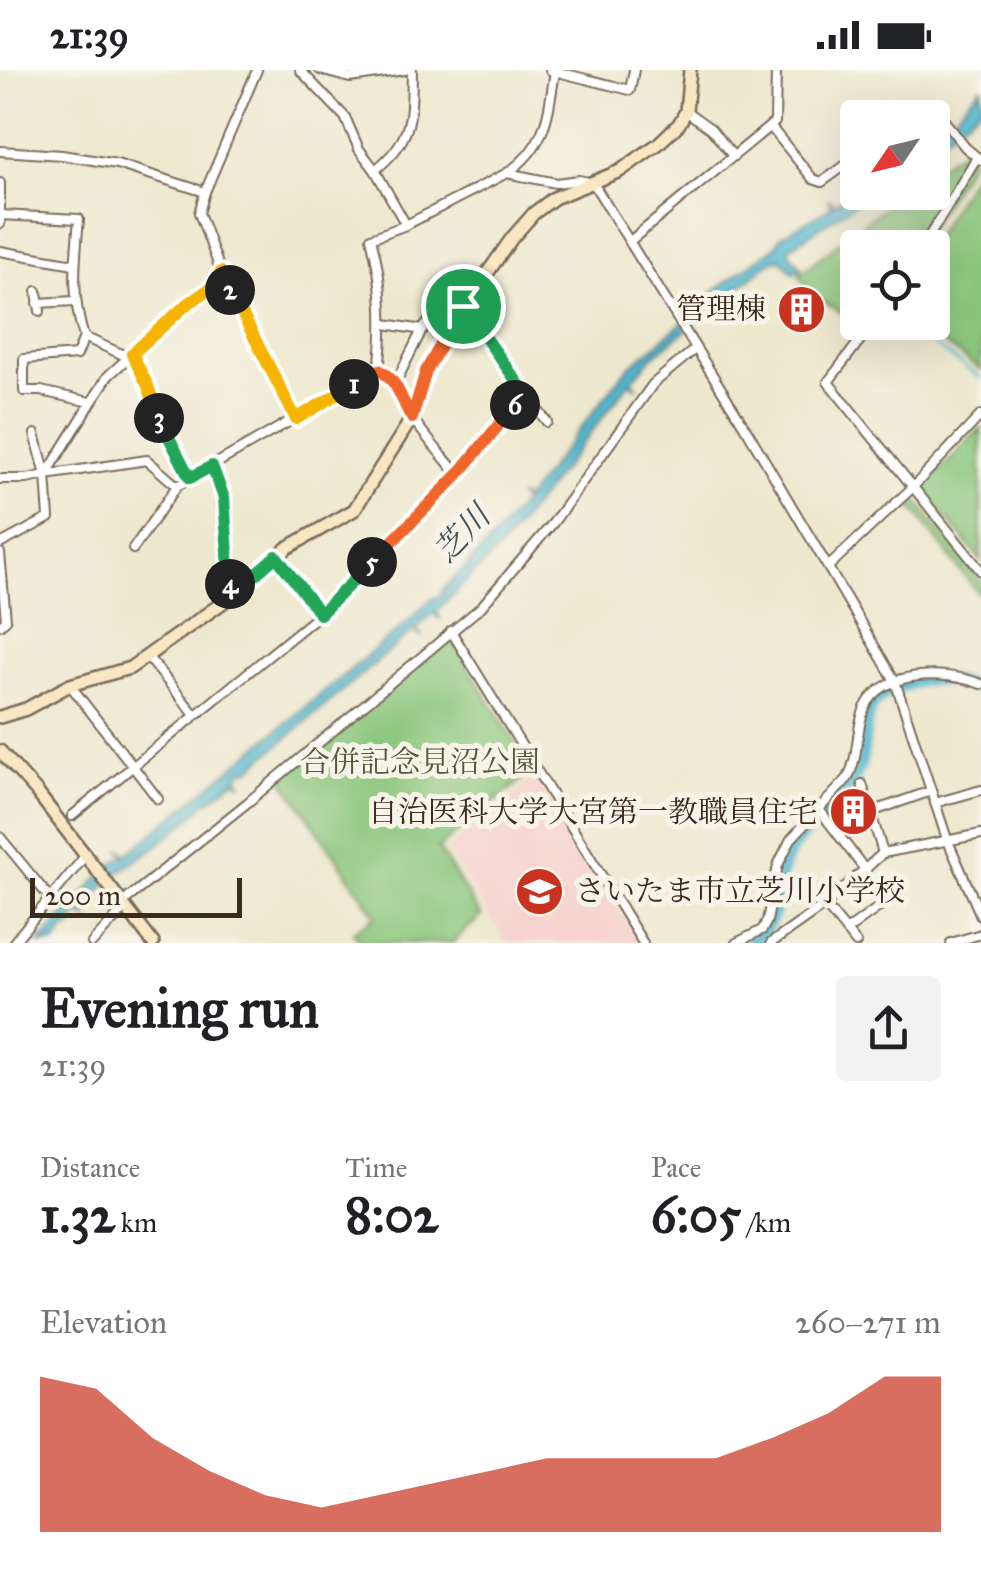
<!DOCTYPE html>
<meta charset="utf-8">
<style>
:root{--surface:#fff;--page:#f2f2f2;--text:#202124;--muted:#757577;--accent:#c8321e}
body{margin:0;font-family:"IM FELL Great Primer","Noto Serif JP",serif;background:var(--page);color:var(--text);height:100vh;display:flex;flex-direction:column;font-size:38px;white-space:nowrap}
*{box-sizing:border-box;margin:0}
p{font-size:32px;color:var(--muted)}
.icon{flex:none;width:55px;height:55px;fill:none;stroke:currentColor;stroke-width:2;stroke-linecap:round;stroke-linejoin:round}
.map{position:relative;height:873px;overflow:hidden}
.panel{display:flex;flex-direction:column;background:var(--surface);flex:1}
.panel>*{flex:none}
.needle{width:65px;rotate:235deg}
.fabs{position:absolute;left:840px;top:30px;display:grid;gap:20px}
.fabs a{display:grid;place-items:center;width:110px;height:110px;border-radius:10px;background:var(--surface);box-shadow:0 10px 40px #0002;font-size:50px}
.scale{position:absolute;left:30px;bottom:25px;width:212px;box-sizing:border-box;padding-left:10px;border:5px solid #3b2a1e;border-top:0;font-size:28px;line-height:35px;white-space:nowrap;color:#3b2a1e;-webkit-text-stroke:8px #f7f3e8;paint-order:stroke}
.pin{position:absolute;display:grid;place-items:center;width:85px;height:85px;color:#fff;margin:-42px;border:5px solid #fff;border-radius:50%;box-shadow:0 2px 10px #0007}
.km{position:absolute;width:50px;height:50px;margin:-25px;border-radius:50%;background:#222;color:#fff;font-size:28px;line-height:50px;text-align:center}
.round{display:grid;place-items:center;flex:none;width:105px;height:105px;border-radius:10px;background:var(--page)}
.headline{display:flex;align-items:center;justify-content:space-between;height:170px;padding:0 40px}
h1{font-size:55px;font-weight:700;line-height:75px}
.figures{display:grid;grid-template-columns:repeat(3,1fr);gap:15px;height:170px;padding:10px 40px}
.figures div{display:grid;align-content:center}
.figures b{font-size:50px;font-weight:700}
.figures small{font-size:28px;font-weight:400}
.figures p{font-size:28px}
.chart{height:280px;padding:20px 40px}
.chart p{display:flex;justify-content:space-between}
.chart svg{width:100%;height:180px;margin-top:10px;fill:var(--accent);opacity:.7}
.status{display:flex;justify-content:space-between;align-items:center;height:70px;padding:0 50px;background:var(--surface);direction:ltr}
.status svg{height:28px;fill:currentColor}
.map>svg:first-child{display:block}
.built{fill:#f7d0cd}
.green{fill:#8ac67c;stroke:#62784d;stroke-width:2.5}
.water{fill:#51b8d0;stroke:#467177;stroke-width:2.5}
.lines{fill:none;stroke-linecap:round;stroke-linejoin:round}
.stream{stroke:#51b8d0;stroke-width:2.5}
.river{stroke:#51b8d0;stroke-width:12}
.street-casing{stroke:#7a6c5c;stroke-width:12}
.secondary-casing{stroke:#7a6c5c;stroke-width:16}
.street{stroke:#fff;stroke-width:8}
.secondary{stroke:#f9e7c3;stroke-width:11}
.split-1-casing{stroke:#fff;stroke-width:20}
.split-2-casing{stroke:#fff;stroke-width:20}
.split-3-casing{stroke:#fff;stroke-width:20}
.split-4-casing{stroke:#fff;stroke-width:20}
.split-5-casing{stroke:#fff;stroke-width:20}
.split-6-casing{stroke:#fff;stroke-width:20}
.split-7-casing{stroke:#fff;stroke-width:20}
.split-1{stroke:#f0652b;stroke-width:12}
.split-2{stroke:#f5b400;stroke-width:12}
.split-3{stroke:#f5b400;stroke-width:12}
.split-4{stroke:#22a559;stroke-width:12}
.split-5{stroke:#22a559;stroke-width:12}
.split-6{stroke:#f0652b;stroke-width:12}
.split-7{stroke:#22a559;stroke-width:12}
.labels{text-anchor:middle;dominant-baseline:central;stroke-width:10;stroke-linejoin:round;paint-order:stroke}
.poi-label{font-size:30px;fill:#3b2a1e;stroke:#f7f3e8;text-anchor:end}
.park-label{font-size:30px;fill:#53593a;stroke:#f7f3e8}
.water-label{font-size:32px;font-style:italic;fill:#425553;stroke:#f7f3e8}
</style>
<div class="status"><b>21:39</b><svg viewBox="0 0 49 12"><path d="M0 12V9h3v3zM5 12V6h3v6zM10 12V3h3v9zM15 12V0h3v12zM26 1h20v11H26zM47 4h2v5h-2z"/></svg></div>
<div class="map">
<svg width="981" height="873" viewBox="0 0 981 873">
<rect width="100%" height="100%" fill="#f7f3e8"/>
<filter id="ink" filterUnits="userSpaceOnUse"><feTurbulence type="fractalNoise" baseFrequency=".01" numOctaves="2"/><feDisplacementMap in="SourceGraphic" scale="20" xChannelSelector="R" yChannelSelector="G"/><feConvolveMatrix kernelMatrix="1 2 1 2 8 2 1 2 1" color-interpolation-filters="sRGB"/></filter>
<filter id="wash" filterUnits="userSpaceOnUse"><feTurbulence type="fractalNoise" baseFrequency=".0048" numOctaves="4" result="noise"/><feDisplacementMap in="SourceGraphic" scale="40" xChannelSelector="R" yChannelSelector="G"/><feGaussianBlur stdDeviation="2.25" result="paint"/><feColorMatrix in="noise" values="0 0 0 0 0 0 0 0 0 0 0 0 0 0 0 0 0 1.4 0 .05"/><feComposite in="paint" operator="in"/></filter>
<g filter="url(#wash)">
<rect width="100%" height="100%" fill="#eee8ce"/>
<path class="built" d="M534,708l3,1 102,164h-133l-59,-93z"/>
<g class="green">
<path d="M962,80l10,8 -55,89 -59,1 -1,51 -11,16 -36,-21 -11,-20 104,-81 29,-1 1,-22z"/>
<path d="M980,92l1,1v207l-67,-47 18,-1v-74l-4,-1z"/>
<path d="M981,357v134l-58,-72z"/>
<path d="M910,428l6,2 65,80v17l-74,-96z"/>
<path d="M450,567l83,134 -95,77 43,68 -29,27h-90l-9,-11 23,-16 -95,-140z"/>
</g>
<g class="water">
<path d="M981,17v20l-48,39 -1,-14 18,-12z"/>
<path d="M857,117l1,5 13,1 -81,54v6l11,15 -7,5 -15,-15 -9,4 -118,95 -20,23 6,8 -8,-6 -126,162 -68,67 5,8 -9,-5 -16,14 6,9 -8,-7 -165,140 -7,-1 -4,9 4,7 -6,-6 -26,22h-6l-3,8 -47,39 -38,26 -34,37 7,7 -2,2 -9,-6 -7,14h-5l-11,15h-15l26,-29 -5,-8 7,6 41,-46 16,-10 -5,-7 8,5 273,-226 32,-30 7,-1 2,-6 42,-42 39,-46 -5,-7 7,4 102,-131 70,-58 6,-12 73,-53 4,-9 51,-30 -3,-9 6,6z"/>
</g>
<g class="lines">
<path class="stream" d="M901,252l80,56"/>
<path class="river" d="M748,873c38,-19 22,-54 40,-87 17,-31 48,-47 66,-76 14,-23 7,-52 18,-75 28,-28 76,-32 109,-15"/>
</g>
</g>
<g filter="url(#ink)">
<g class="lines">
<defs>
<g id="street">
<path d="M300,0l45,47 14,32 16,21 31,55 101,-52 49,10 23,-3 14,3 155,249 147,249 52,158 34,77"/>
<path d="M320,0l30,8 55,-8"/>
<path d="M550,0l80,20 4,-20"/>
<path d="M686,41l25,18 22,27"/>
<path d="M914,48l18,-13 33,42 12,10"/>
<path d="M770,56l43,53 9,3 36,-26"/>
<path d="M0,81l62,4 55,9 88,28 52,-122"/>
<path d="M375,100c39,-31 36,-53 37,-100"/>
<path d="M507,103c40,-27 41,-58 48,-102"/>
<path d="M0,113v41"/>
<path d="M205,122l-6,21 22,59 75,147"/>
<path d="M0,145l79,4c-4,42 -8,78 5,118l44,20"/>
<path d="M406,155l-35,13c12,45 14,85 8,132 20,12 19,28 32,46 14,21 32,40 47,59"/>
<path d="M630,171l145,-119 1,-52"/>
<path d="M922,178l55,-91 4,3"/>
<path d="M0,181l74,13"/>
<path d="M37,221l3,20"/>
<path d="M38,233l37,-2"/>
<path d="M874,252l-46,60 153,189"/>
<path d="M385,254l38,6"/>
<path d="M84,267l-7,18 -53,4v32h17l49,11"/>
<path d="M132,284l58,124"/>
<path d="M396,312l26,-52 16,-20"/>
<path d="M525,323l22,29"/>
<path d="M212,396l13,32 5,82 4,13"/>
<path d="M46,405l101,-15 30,26 202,-116"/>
<path d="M0,409h27l19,-4 62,-99 77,-70 26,-18 10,-16"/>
<path d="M0,474l49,-26 -3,-43 -11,-41"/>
<path d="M133,479l44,-63"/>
<path d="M0,483l6,67 -6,5"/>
<path d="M276,486l44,58"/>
<path d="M829,496l84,-79 68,-72"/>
<path d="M451,561l192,312"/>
<path d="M148,587l47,58"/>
<path d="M70,615l88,114"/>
<path d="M862,714l21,69"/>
<path d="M935,733l46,-13"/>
<path d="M818,738l48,63"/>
<path d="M871,742l60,-21"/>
<path d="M72,746l248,-202 138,-139 67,-82 -62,-87"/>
<path d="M0,767l49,60"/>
<path d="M122,833l125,-100 234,-196 72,-84 100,-139 42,-35"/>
<path d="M825,835l31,38"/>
<path d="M846,861l33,-24"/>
<path d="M13,873l73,-88"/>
<path d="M92,873l33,-35"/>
<path d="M736,873l26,-13 5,-9 11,-56 13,-26 57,-61c10,-20 8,-41 14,-62 13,-48 83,-46 119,-32"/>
<path d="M771,873l54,-38 58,-52 98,-19"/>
<path d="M951,873l30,-9"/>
</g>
<g id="secondary">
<path d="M0,647l26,-8 44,-24 60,-17 95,-67 62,-53 67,-38 58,-92 14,-47 22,-42 64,-91 22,-25 20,-15 66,-27 38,-27 21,-20 7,-13 4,-41"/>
<path d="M0,681l36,40 117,152"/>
</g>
</defs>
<use href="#street" class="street-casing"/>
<use href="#secondary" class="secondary-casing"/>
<use href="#street" class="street"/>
<use href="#secondary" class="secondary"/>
</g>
</g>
<g class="lines" filter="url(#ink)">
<defs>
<path id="split-1" d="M354,314l25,-14c20,11 21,29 33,48l14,-47 37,-65"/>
<path id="split-2" d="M230,220l66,129 58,-35"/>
<path id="split-3" d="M159,348l-11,-32 -16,-32 53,-48 26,-18 10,-16 9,18"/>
<path id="split-4" d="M159,348l31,60 22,-12 12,32 6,86"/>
<path id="split-5" d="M230,514l4,10 42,-38 44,58 52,-52"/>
<path id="split-6" d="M372,492l86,-87 57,-70"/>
<path id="split-7" d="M463,236l62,87 -10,12"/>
</defs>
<use href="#split-1" class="split-1-casing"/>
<use href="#split-2" class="split-2-casing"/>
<use href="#split-3" class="split-3-casing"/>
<use href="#split-4" class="split-4-casing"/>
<use href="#split-5" class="split-5-casing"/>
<use href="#split-6" class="split-6-casing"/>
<use href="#split-7" class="split-7-casing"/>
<use href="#split-1" class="split-1"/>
<use href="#split-2" class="split-2"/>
<use href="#split-3" class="split-3"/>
<use href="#split-4" class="split-4"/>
<use href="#split-5" class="split-5"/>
<use href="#split-6" class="split-6"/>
<use href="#split-7" class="split-7"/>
</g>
<defs>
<symbol id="building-disc" viewBox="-11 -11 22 22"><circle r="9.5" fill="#c8321e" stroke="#f7f3e8"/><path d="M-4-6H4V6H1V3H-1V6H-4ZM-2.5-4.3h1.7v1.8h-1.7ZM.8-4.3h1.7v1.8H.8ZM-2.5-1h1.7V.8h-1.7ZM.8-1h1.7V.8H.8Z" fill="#fff"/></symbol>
<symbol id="school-disc" viewBox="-11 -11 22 22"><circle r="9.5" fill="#c8321e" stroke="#f7f3e8"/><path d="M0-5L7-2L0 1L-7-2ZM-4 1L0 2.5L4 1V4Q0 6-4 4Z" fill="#fff"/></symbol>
</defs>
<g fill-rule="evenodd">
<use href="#building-disc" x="774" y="212" width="55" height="55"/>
<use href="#building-disc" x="826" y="714" width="55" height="55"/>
<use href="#school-disc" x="512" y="794" width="55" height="55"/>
</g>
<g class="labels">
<g class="poi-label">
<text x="766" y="239">管理棟</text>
<text x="818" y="742">自治医科大学大宮第一教職員住宅</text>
<text x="575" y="821" text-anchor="start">さいたま市立芝川小学校</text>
</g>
<g class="park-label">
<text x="420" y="692">合併記念見沼公園</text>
</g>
<g class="water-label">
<text transform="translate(462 464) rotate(-47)">芝川</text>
</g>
</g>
</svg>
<div class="fabs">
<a><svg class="needle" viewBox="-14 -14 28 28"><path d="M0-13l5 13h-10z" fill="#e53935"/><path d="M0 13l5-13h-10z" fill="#757577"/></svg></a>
<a><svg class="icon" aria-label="locate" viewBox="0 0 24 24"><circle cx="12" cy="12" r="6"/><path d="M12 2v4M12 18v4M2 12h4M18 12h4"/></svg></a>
</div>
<div class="scale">200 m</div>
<div class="pin" style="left:463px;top:236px;background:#1e9e55"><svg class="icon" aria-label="arrive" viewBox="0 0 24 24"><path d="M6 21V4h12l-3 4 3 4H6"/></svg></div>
<b class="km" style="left:354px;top:314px">1</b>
<b class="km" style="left:230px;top:220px">2</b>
<b class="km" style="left:159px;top:348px">3</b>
<b class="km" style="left:230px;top:514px">4</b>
<b class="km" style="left:372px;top:492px">5</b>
<b class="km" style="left:515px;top:335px">6</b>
</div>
<section class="panel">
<div class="headline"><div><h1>Evening run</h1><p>21:39</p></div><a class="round"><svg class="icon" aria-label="share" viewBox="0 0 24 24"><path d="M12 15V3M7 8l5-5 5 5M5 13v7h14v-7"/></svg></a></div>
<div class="figures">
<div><p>Distance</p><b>1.32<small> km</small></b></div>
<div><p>Time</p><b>8:02</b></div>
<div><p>Pace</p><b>6:05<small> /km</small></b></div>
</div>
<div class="chart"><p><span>Elevation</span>260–271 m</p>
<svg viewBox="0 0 160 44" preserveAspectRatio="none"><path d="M0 44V6L10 9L20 21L30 29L40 35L50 38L60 35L70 32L80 29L90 26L100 26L110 26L120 26L130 21L140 15L150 6L160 6V44z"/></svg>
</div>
</section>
